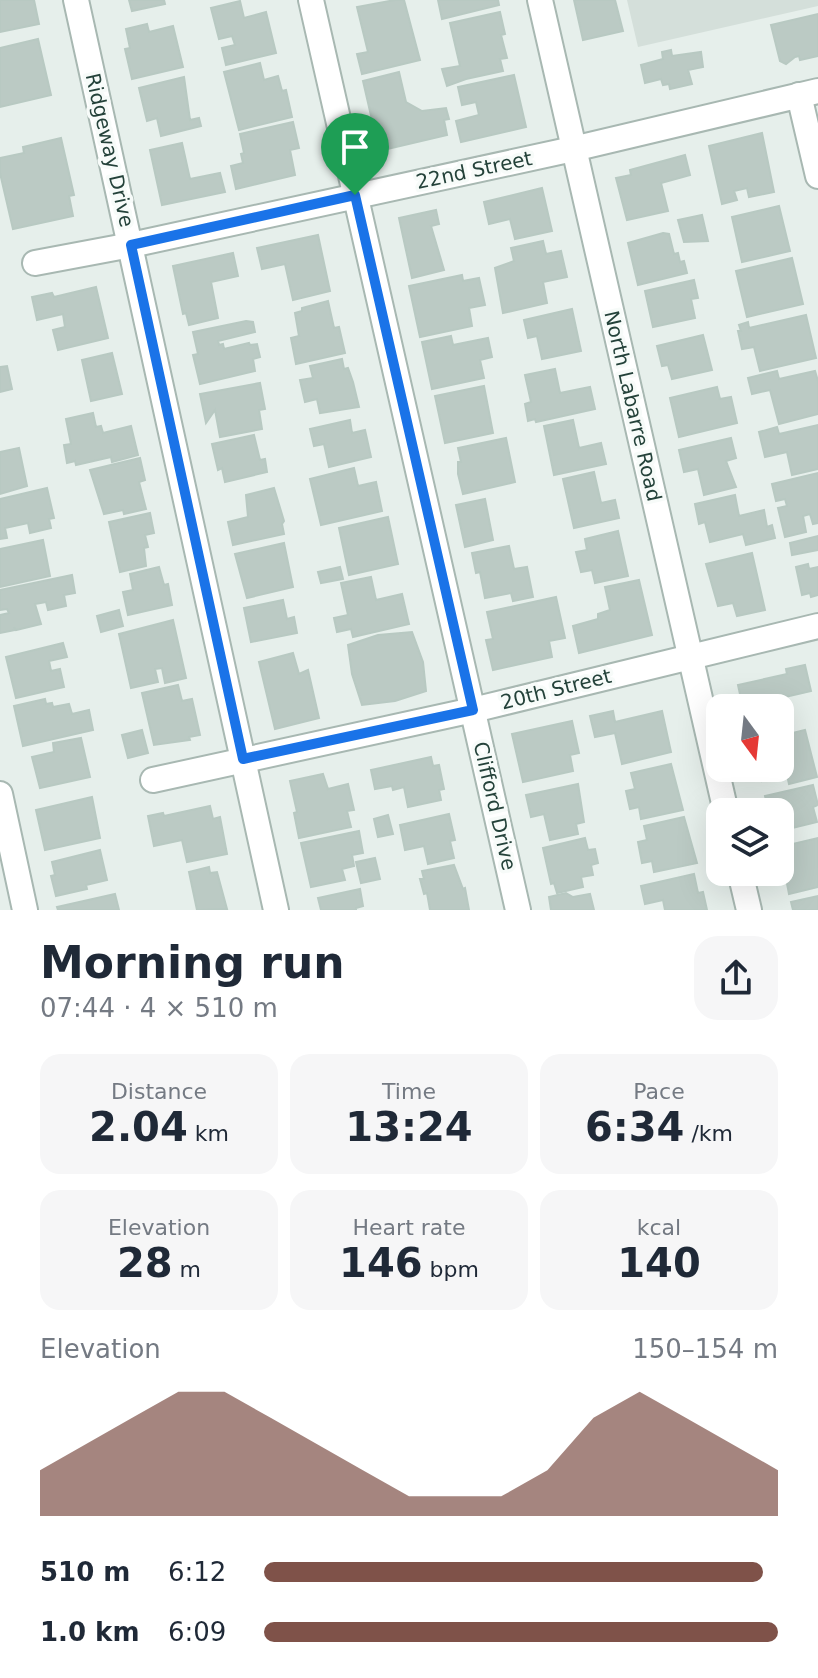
<!DOCTYPE html>
<meta charset="utf-8">
<style>
:root{--surface:#fff;--page:#f6f6f7;--text:#1f2937;--muted:#747a83;--accent:#7f5249}
body{margin:0;font-family:"DejaVu Sans",sans-serif;background:var(--page);color:var(--text);height:100vh;display:flex;flex-direction:column;font-size:30px;white-space:nowrap}
*{box-sizing:border-box;margin:0}
p{font-size:26px;color:var(--muted)}
.icon{flex:none;width:44px;height:44px;fill:none;stroke:currentColor;stroke-width:2;stroke-linecap:round;stroke-linejoin:round}
.map{position:relative;height:910px;overflow:hidden}
.drawer{display:flex;flex-direction:column;background:var(--surface);flex:1}
.drawer>*{flex:none}
.needle{width:52px;rotate:165deg}
.buttons{position:absolute;left:706px;top:694px;display:grid;gap:16px}
.buttons a{display:grid;place-items:center;width:88px;height:88px;border-radius:16px;background:var(--surface);box-shadow:0 8px 32px #0002;font-size:40px}
.pin{position:absolute;display:grid;place-items:center;width:68px;height:68px;color:#fff;margin:-82px -34px;border-radius:50% 50% 50% 0;rotate:-45deg;box-shadow:0 0 8px #0007}
.pin .icon{rotate:45deg}
.round{display:grid;place-items:center;flex:none;width:84px;height:84px;border-radius:24px;background:var(--page)}
.summary{display:flex;align-items:center;justify-content:space-between;height:136px;padding:0 40px}
h1{font-size:44px;font-weight:700;line-height:60px}
.figures{display:grid;grid-template-columns:repeat(3,1fr);gap:12px;height:136px;padding:8px 40px}
.figures div{display:grid;align-content:center;border-radius:20px;background:var(--page);text-align:center}
.figures b{font-size:40px;font-weight:700}
.figures small{font-size:22px;font-weight:400}
.figures p{font-size:22px}
.chart{height:224px;padding:16px 40px}
.chart p{display:flex;justify-content:space-between}
.chart svg{width:100%;height:144px;margin-top:8px;fill:var(--accent);opacity:.7}
ul{padding:0 40px;list-style:none;font-size:26px}
li{display:grid;grid-template-columns:128px 96px 1fr;align-items:center;height:60px}
li i{height:20px;border-radius:10px;background:var(--accent)}
.map>svg:first-child{display:block}
.built{fill:#d4dfda}
.building{fill:#bbcac4;stroke:#b8c9c2;stroke-width:2}
.lines{fill:none;stroke-linecap:round;stroke-linejoin:round}
.minor-casing{stroke:#a8b8b2;stroke-width:28}
.minor{stroke:#fff;stroke-width:24}
.route-casing{stroke:#fff;stroke-width:16}
.route{stroke:#1a73e8;stroke-width:10}
.labels{text-anchor:middle;dominant-baseline:central;stroke-width:7;stroke-linejoin:round;paint-order:stroke}
.street-label{font-size:20px;fill:#24423a;stroke:#f7fbf9}
</style>
<div class="map">
<svg width="818" height="910" viewBox="0 0 818 910">
<rect width="100%" height="100%" fill="#e6efeb"/>
<path class="built" d="M627,0h191v6l-180,41z"/>
<g class="building">
<path d="M0,0h34l5,24 -39,8z"/>
<path d="M129,0h35l1,4 -33,7z"/>
<path d="M395,0h9l16,60 -58,14 -5,-20 11,-2 -11,-45z"/>
<path d="M438,0h60l1,5 -57,14z"/>
<path d="M574,0h41l8,31 -40,9z"/>
<path d="M240,1l4,17 22,-6 10,41 -50,12 -4,-17 13,-3 -3,-9 -13,3 -8,-31z"/>
<path d="M500,12l5,22 -4,1 6,23 -7,1 3,12 -37,8 -19,7 -5,-17 18,-3 -10,-43z"/>
<path d="M818,14v42l-18,4 -1,-4 -4,1 -9,7 -6,-3 -9,-36z"/>
<path d="M147,24l2,8 24,-6 10,41 -51,12 -7,-30 5,-1 -4,-19z"/>
<path d="M38,39l13,56 -51,12v-59z"/>
<path d="M671,50l1,6 29,-4 2,15 -15,3 4,14 -22,5 -1,-5 -6,1 -2,-6 -16,4 -4,-18 22,-6 -1,-7z"/>
<path d="M260,63l4,17 14,-4 4,15 4,-1 6,27 -53,13 -15,-58z"/>
<path d="M399,72l7,30 16,9 24,-3 3,11 -5,1 3,15 -64,15 -7,-31 -4,1 -9,-39z"/>
<path d="M514,75l12,52 -65,15 -5,-21 23,-6 -3,-13 -14,3 -4,-18z"/>
<path d="M184,77l6,43 9,-2 2,8 -40,10 -4,-18 -10,3 -8,-33z"/>
<path d="M293,122l6,26 -9,2 5,25 -59,14 -5,-23 12,-3 -2,-9 3,-1 -4,-19z"/>
<path d="M762,133l12,59 -25,5 -2,-9 -13,3 3,9 -15,4 -13,-58z"/>
<path d="M61,138l13,57 -5,1 4,20 -60,13 -13,-56v-15l24,-5 -1,-6z"/>
<path d="M182,143l8,36 30,-6 5,19 -63,13 -12,-55z"/>
<path d="M685,155l5,20 -29,8 7,28 -41,9 -11,-42 15,-3 -1,-5z"/>
<path d="M542,188l10,43 -37,8 -5,-20 -21,5 -5,-22z"/>
<path d="M779,206l11,45 -48,11 -10,-45z"/>
<path d="M436,210l3,14 -8,2 13,44 -32,8 -13,-60z"/>
<path d="M702,215l6,26 -24,1 -6,-22z"/>
<path d="M663,233l6,1 5,20 4,-1 2,9 4,-1 3,12 -49,12 -10,-42z"/>
<path d="M318,235l12,56 -37,9 -8,-36 -23,5 -5,-21z"/>
<path d="M543,241l3,13 15,-3 6,26 -24,5 4,21 -44,10 -8,-45 19,-7 -3,-13z"/>
<path d="M233,253l5,23 -27,6 7,36 -29,7 -3,-12 -3,1 -10,-48z"/>
<path d="M792,258l11,46 -56,13 -11,-46z"/>
<path d="M462,275l1,6 16,-3 6,27 -16,3 3,18 -52,11 -11,-51z"/>
<path d="M694,280l4,18 -7,1 4,19 -42,9 -8,-36z"/>
<path d="M96,287l12,51 -50,12 -5,-20 12,-3 -2,-13 -26,6 -5,-23 20,-4 2,4z"/>
<path d="M328,301l6,27 5,-1 6,26 -49,11 -5,-26 8,-2 -4,-23 7,-2v-3z"/>
<path d="M572,309l9,42 -39,8 -5,-23 -9,2 -4,-18z"/>
<path d="M806,315l10,43 -56,13 -6,-24 -12,2 -4,-18h3l-2,-6 9,-3 1,6z"/>
<path d="M246,321l7,1 2,10 -37,9 1,4 4,-1 1,5 25,-6 1,2 7,-1 3,13 -7,2 2,12 -55,13 -7,-29 5,-1 -5,-22z"/>
<path d="M703,335l9,35 -40,9 -4,-14 -6,1 -5,-20z"/>
<path d="M451,336l2,9 35,-7 4,19 -12,3 4,18 -52,11 -10,-47z"/>
<path d="M112,353l10,41 -31,7 -9,-41z"/>
<path d="M342,359l2,10 4,-1 5,14 6,25 -39,6 -3,-14 -12,3 -5,-22 13,-2 -3,-12z"/>
<path d="M7,366l5,23 -12,3v-25z"/>
<path d="M555,369l5,24 30,-6 5,22 -59,13 -1,-3 -7,2 -3,-17 6,-2 -6,-27z"/>
<path d="M777,371l2,8 36,-8 3,10v33l-39,10 -9,-34 -18,4 -4,-16z"/>
<path d="M260,383l5,26 -6,1 3,19 -42,8 -5,-27 -9,13 -6,-29z"/>
<path d="M484,386l9,47 -48,10 -10,-47z"/>
<path d="M717,387l3,12 11,-2 6,26 -58,14 -9,-39z"/>
<path d="M93,413l3,14 5,-1 2,7 28,-7 7,29 -26,7 -1,-5 -35,8 -1,-4 -8,2 -3,-18 7,-1 -5,-25z"/>
<path d="M350,420l2,13 13,-3 6,27 -42,10 -5,-23 -10,2 -4,-17z"/>
<path d="M573,420l6,28 22,-5 5,21 -52,11 -10,-49z"/>
<path d="M818,425v44l-26,6 -5,-23 -22,5 -6,-25 18,-5 2,7z"/>
<path d="M254,435l6,25 5,-1 2,13 -42,10 -3,-14 -4,2 -6,-26z"/>
<path d="M506,438l9,44 -52,12 -5,-20v-12h3l-3,-14z"/>
<path d="M731,438l5,20 -10,3 10,26 -32,8 -6,-26 -14,3 -5,-22z"/>
<path d="M19,448l8,38 -27,8v-42z"/>
<path d="M140,458l5,22 -6,2 7,27 -22,5 -1,-4 -19,4 -14,-44z"/>
<path d="M354,468l4,18 18,-4 6,29 -61,14 -11,-46z"/>
<path d="M594,472l7,31 14,-3 4,18 -45,10 -11,-49z"/>
<path d="M818,473v50l-5,1 -3,-10 -7,2 3,16 -21,5 -7,-29 9,-2 -2,-7 -9,2 -4,-17z"/>
<path d="M47,488l7,30 -5,1 2,9 -21,5 -2,-10 -23,5 2,10 -7,1v-40z"/>
<path d="M274,488l10,33 -2,3 2,10 -51,11 -5,-23 20,-5 -2,-22z"/>
<path d="M735,495l4,21 25,-6 3,17 5,-2 3,13 -29,7 -3,-11 -33,8 -5,-20 -6,2 -4,-20z"/>
<path d="M485,499l8,41 -28,7 -9,-42z"/>
<path d="M150,513l4,20 -9,2 3,12 -4,1 2,18 -26,6 -11,-50z"/>
<path d="M388,517l10,47 -49,11 -10,-47z"/>
<path d="M618,531l10,45 -33,7 -3,-13 -11,2 -5,-20 11,-2 -2,-11z"/>
<path d="M818,536v14l-26,5 -2,-12z"/>
<path d="M43,540l7,36 -50,11v-38z"/>
<path d="M284,543l9,44 -46,11 -12,-44z"/>
<path d="M509,546l5,23 13,-2 6,30 -20,4 -2,-8 -26,5 -5,-26 -4,1 -4,-20z"/>
<path d="M752,553l13,57 -28,6 -4,-13 -15,3 -12,-42z"/>
<path d="M808,564l1,5 9,-2v28l-7,2 -1,-4 -8,2 -6,-28z"/>
<path d="M159,567l5,18 4,-1 4,21 -44,10 -5,-23 10,-2 -3,-16z"/>
<path d="M340,567l3,12 -22,4 -3,-11z"/>
<path d="M72,575l3,18 -11,2 2,11 -18,4 -2,-8 -11,2 6,20 -25,6 -2,-3 1,3 -15,3v-18l9,-2 -2,-4 -7,1v-20z"/>
<path d="M371,577l5,23 26,-6 7,30 -56,13 -2,-8 -14,3 -3,-14 14,-3 -7,-32z"/>
<path d="M639,580l13,55 -73,18 -6,-27 25,-7v-5l12,-4 -5,-23z"/>
<path d="M556,597l9,41 -16,3 3,16 -59,13 -7,-30 7,-1 -6,-27z"/>
<path d="M283,600l4,19 7,-2 3,16 -46,9 -7,-34z"/>
<path d="M119,610l4,16 -22,6 -4,-16z"/>
<path d="M173,620l13,58 -21,5 -3,-15 -7,1 3,13 -27,6 -12,-54z"/>
<path d="M412,632l11,30 3,29 -31,10 -33,4 -10,-31 -4,-29 30,-10z"/>
<path d="M63,643l4,14 -18,4 2,10 9,-2 4,18 -48,11 -10,-41z"/>
<path d="M293,653l6,21 9,-4 11,48 -44,11 -16,-67z"/>
<path d="M805,665l6,26 -26,6 6,28 -11,3v-20h-37l-5,-23 49,-11 -1,-5z"/>
<path d="M178,685l4,16 10,-2 8,36 -11,2 1,3 -36,5 -12,-52z"/>
<path d="M45,699l1,5 6,-1 1,4 16,-3 3,10 17,-4 4,20 -70,16 -9,-40z"/>
<path d="M613,711l2,11 47,-11 9,41 -49,12 -7,-31 -20,4 -5,-21z"/>
<path d="M572,721l7,32 -9,2 3,16 -50,11 -11,-48z"/>
<path d="M142,730l6,23 -20,5 -6,-23z"/>
<path d="M805,730l12,47 -28,7 -2,-9 -25,6 -4,-13h22v-32z"/>
<path d="M81,738l9,39 -50,11 -8,-31 22,-5 -1,-9z"/>
<path d="M431,757l2,9 6,-1 5,24 -5,1 2,10 -33,7 -4,-20 -11,3 -1,-4 -17,3 -4,-19z"/>
<path d="M671,764l12,46 -42,9 -2,-12 -9,2 -4,-18 9,-2 -4,-16z"/>
<path d="M323,774l5,15 20,-5 6,26 -7,1 4,16 -52,11 -5,-25 3,-1 -7,-31z"/>
<path d="M578,784l6,38 -8,2 2,10 -28,6 -6,-26 -13,3 -5,-22z"/>
<path d="M813,785l5,20 -5,2 4,15 -37,9v-19h-11l-4,-16z"/>
<path d="M92,797l8,41 -55,12 -9,-40z"/>
<path d="M210,806l3,13 7,-2 7,37 -40,8 -5,-22 -28,6 -6,-30 15,-3 1,3z"/>
<path d="M449,814l6,26 -5,1 4,17 -26,6 -4,-18 -19,4 -5,-25z"/>
<path d="M388,815l5,19 -15,3 -4,-18z"/>
<path d="M684,817l13,46 -43,9 -2,-11 -10,2 -4,-21 9,-2 -3,-14z"/>
<path d="M359,831l4,22 -11,2 2,11 -12,3 3,11 -34,7 -10,-44z"/>
<path d="M585,838l3,12 7,-1 3,14 -7,2 2,10 -12,2 2,10 -26,6 -3,-10 -3,1 -8,-36z"/>
<path d="M818,838v49l-29,7 -9,-47z"/>
<path d="M100,850l7,30 -21,5 1,4 -31,7 -5,-20 4,-1 -3,-13z"/>
<path d="M375,858l5,21 -19,4 -5,-21z"/>
<path d="M454,865l9,24 2,-1 4,22h-39l-3,-17 -3,1 -4,-15h4l-2,-8z"/>
<path d="M209,867l1,6 7,-1 10,37 -30,1 -8,-38z"/>
<path d="M694,874l4,19 5,-1 4,18h-42l-2,-10 -18,4 -4,-18z"/>
<path d="M360,889l3,17 -7,2v2h-35l-3,-12z"/>
<path d="M566,893l7,4 17,-3 4,16h-43l-2,-13z"/>
<path d="M115,894l4,16h-61l-1,-3z"/>
<path d="M818,896v14h-25l-2,-8z"/>
</g>
<g class="lines">
<defs>
<g id="minor">
<path d="M76,0l200,910"/>
<path d="M311,0l207,910"/>
<path d="M540,0l186,812"/>
<path d="M799,95l19,81"/>
<path d="M35,263l96,-18 442,-96 245,-58"/>
<path d="M153,780l320,-70 345,-84"/>
<path d="M0,794l25,116"/>
<path d="M740,872l9,38"/>
</g>
</defs>
<use href="#minor" class="minor-casing"/>
<use href="#minor" class="minor"/>
</g>
<g class="lines">
<defs>
<path id="route" d="M355,195l118,515 -230,49 -112,-514z"/>
</defs>
<use href="#route" class="route-casing"/>
<use href="#route" class="route"/>
</g>
<g class="labels">
<g class="street-label">
<text transform="translate(110 150) rotate(77)">Ridgeway Drive</text>
<text transform="translate(474 170) rotate(-12)">22nd Street</text>
<text transform="translate(633 406) rotate(77)">North Labarre Road</text>
<text transform="translate(556 689) rotate(-14)">20th Street</text>
<text transform="translate(495 806) rotate(77)">Clifford Drive</text>
</g>
</g>
</svg>
<div class="buttons">
<a><svg class="needle" viewBox="-14 -14 28 28"><path d="M0-13l5 13h-10z" fill="#e53935"/><path d="M0 13l5-13h-10z" fill="#747a83"/></svg></a>
<a><svg class="icon" aria-label="layers" viewBox="0 0 24 24"><path d="M12 4l9 5-9 5-9-5zM3 14l9 5 9-5"/></svg></a>
</div>
<div class="pin" style="left:355px;top:195px;background:#1e9e55"><svg class="icon" aria-label="arrive" viewBox="0 0 24 24"><path d="M6 21V4h12l-3 4 3 4H6"/></svg></div>
</div>
<section class="drawer">
<div class="summary"><div><h1>Morning run</h1><p>07:44 · 4 × 510 m</p></div><a class="round"><svg class="icon" aria-label="share" viewBox="0 0 24 24"><path d="M12 15V3M7 8l5-5 5 5M5 13v7h14v-7"/></svg></a></div>
<div class="figures">
<div><p>Distance</p><b>2.04<small> km</small></b></div>
<div><p>Time</p><b>13:24</b></div>
<div><p>Pace</p><b>6:34<small> /km</small></b></div>
</div>
<div class="figures">
<div><p>Elevation</p><b>28<small> m</small></b></div>
<div><p>Heart rate</p><b>146<small> bpm</small></b></div>
<div><p>kcal</p><b>140</b></div>
</div>
<div class="chart"><p><span>Elevation</span>150–154 m</p>
<svg viewBox="0 0 160 44" preserveAspectRatio="none"><path d="M0 44V30L10 22L20 14L30 6L40 6L50 14L60 22L70 30L80 38L90 38L100 38L110 30L120 14L130 6L140 14L150 22L160 30V44z"/></svg>
</div>
<ul>
<li><b>510 m</b>6:12<i style="width:97%"></i></li>
<li><b>1.0 km</b>6:09<i style="width:100%"></i></li>
</ul>
</section>
